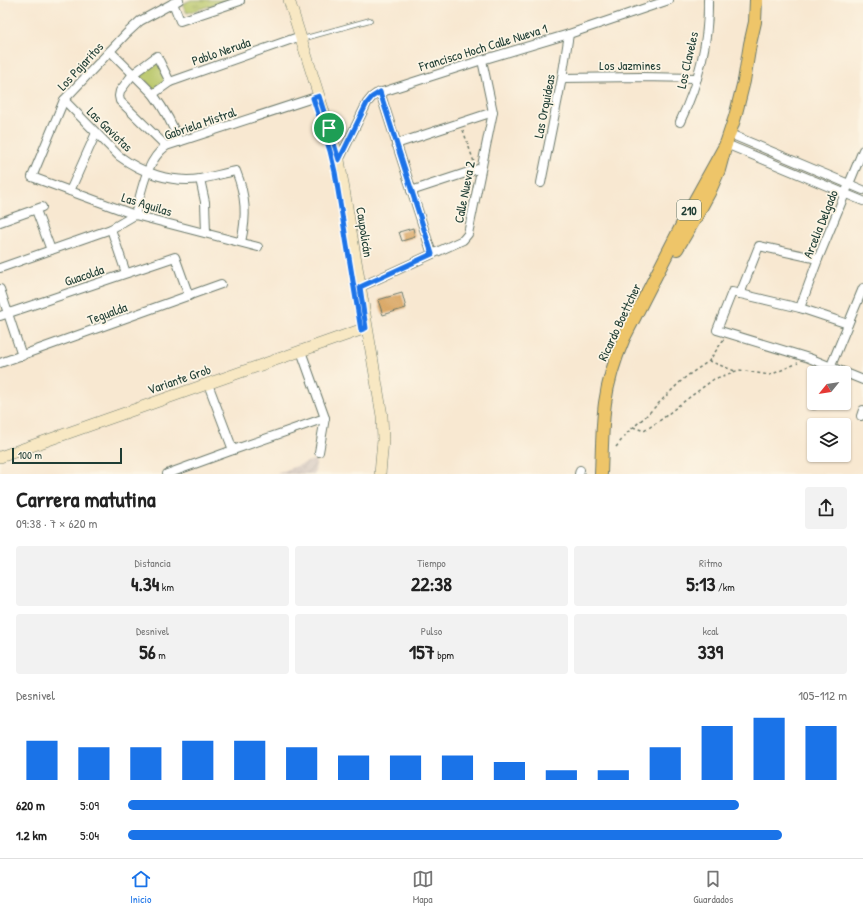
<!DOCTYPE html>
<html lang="es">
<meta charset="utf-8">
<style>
:root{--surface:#fff;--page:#f2f2f2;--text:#222;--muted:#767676;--line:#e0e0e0;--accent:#1a73e8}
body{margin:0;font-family:"Patrick Hand",sans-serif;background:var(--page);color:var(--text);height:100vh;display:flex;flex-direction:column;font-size:15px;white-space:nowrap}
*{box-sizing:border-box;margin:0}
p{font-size:13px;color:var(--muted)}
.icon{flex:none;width:22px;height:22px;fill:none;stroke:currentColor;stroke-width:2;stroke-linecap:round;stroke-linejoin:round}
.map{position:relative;height:474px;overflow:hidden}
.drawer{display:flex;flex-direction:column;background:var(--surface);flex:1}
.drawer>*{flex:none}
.needle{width:26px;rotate:240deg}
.fabs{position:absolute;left:807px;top:366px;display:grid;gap:8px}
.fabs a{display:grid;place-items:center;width:44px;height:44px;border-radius:4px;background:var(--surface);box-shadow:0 1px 3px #0004;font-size:20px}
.scale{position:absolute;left:12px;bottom:10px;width:110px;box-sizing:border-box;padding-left:4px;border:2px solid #1f3d34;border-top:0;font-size:11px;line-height:14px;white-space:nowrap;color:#1f3d34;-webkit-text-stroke:3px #fcf5e5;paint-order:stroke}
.pin{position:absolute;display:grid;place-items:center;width:34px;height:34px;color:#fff;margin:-17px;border:2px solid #fff;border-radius:50%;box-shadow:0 1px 4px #0007}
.round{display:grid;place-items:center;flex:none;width:42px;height:42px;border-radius:4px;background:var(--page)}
.overview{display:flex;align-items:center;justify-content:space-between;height:68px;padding:0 16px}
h1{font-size:22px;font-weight:700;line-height:30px}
.stats{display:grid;grid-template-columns:repeat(3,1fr);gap:6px;height:68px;padding:4px 16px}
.stats div{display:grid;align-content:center;border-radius:4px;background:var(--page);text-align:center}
.stats b{font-size:20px;font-weight:700}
.stats small{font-size:11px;font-weight:400}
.stats p{font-size:11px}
.chart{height:112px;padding:8px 16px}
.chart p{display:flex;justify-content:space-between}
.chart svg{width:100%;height:72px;margin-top:4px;stroke:var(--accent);stroke-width:6}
ul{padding:0 16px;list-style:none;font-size:13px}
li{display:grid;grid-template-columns:64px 48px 1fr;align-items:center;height:30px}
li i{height:10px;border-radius:5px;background:var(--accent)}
.dock{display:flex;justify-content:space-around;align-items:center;height:56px;border-top:1px solid var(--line);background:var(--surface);font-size:11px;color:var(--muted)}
.dock a{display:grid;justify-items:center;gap:2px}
.dock .selected{color:var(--accent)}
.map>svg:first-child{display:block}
.industrial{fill:url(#industrial-furrows)}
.grass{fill:url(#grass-tufts);stroke:#6c824f}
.park{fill:#b9c76a;stroke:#6c824f}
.building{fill:#d7a15b}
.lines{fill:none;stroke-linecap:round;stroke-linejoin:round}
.lane-casing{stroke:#6b796b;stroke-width:5.5}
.street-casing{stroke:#6b796b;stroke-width:10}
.secondary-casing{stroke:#6b796b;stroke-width:12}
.primary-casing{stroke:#6b796b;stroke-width:14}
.path{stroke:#6b796b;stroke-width:1.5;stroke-dasharray:3 3;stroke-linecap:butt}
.lane{stroke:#fff;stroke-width:4}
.street{stroke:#fff;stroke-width:8}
.secondary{stroke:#f8e8c3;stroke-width:11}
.primary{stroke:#eec569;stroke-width:12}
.route-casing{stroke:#fff;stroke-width:8}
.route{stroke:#1a73e8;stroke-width:5}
.labels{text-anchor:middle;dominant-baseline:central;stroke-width:3.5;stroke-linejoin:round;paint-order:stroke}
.shield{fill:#fcf5e5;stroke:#617469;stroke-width:1}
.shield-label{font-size:12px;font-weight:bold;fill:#1f3d34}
.street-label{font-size:13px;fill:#1f3d34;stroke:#fcf5e5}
</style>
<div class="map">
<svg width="863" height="474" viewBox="0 0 863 474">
<defs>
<pattern id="industrial-furrows" width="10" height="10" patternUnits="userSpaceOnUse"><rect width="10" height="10" fill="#cec1ba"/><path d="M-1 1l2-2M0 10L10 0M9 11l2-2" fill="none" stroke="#a79e98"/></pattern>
<pattern id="grass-tufts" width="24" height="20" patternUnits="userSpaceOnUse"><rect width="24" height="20" fill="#b9c76a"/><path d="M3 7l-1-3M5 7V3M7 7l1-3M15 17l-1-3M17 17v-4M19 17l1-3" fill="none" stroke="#96a358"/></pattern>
</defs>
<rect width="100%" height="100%" fill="#fcf5e5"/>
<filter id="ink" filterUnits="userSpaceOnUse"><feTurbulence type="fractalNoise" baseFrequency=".025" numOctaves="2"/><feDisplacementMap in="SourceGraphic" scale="8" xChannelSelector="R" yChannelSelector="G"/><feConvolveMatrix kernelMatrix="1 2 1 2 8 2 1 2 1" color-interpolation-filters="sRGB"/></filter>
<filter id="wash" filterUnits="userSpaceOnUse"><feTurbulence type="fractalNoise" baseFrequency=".012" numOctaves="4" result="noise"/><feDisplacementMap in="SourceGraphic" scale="16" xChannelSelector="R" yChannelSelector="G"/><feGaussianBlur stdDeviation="0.9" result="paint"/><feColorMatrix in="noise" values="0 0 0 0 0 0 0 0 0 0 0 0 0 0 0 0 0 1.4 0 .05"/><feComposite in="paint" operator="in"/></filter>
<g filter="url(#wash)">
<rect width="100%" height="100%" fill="#f8e8d1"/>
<path class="industrial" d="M316,459l-1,15h-40z"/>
<path class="grass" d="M191,0h38l-42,13 -5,-9z"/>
<path class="park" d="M156,59l11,22 -13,9 -17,-17z"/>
<g id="blocks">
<g class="building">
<path d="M413,228l2,9 -13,4 -3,-9z"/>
<path d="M402,293l4,15 -23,7 -5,-15z"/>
</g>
</g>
</g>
<g filter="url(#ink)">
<use href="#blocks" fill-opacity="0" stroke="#6b796b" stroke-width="1"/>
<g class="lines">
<defs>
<path id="lane" d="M302,39l68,-19"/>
<g id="street">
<path d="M179,0l-39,21 -14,13 -16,17 -46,49 -32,77 103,38 123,32"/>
<path d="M173,3l7,18 60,-20v-1"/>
<path d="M110,51l43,43c11,15 20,30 26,48"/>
<path d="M562,78l79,-1 56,1"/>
<path d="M380,92l52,162"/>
<path d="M153,94l17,-12 131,-46"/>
<path d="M64,100l55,56c23,17 52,27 81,23 12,-2 24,-6 36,-8 10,25 11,45 5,71"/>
<path d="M680,122c18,-38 29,-79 28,-122"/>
<path d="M730,134l133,56"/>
<path d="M396,144l97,-32"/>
<path d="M726,144l137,57"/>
<path d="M166,146l-46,-45 -1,-5 1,-5 13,-17 24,-18 13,26"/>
<path d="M339,160l28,-57 5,-6 4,-3 106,-34 87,-26 100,-34"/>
<path d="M200,179l5,23 1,31"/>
<path d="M541,183l21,-105 7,-44"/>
<path d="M70,191l26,-58"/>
<path d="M411,191l70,-23"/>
<path d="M36,210l15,40"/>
<path d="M0,222l42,-15"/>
<path d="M111,229l15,44"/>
<path d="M0,268l111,-39 24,-14c7,-24 10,-53 31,-69l153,-50"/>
<path d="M360,287l103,-47 5,-6 25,-122 -11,-52"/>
<path d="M0,289l22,67"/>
<path d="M740,294l19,-48 59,13"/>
<path d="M800,308l18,-49 45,-109"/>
<path d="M0,316l175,-59 14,39"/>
<path d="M848,324l-48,-16 -68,-16 -15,38 92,28 54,22"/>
<path d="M301,351l24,67 -6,34"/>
<path d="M0,363l221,-79"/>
<path d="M828,373l35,-85"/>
<path d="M208,384l25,66"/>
<path d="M814,405l1,-2"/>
<path d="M861,416l2,-6"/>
<path d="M167,474l66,-24 92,-32"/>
<path d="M579,474l1,-4"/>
</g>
<g id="secondary">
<path d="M289,0l50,160 43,256 1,24 -3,34"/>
<path d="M0,457l366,-129"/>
</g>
<g id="primary">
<path d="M677,249l19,-32 13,-24 10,-23 7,-26 9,-27 9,-36 6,-37 5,-22 1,-22"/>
<path d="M601,474c1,-24 1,-48 4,-71 3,-23 10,-44 19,-65l65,-127 37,-67"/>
</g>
</defs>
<use href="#lane" class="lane-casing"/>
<use href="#street" class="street-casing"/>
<use href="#secondary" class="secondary-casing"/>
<use href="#primary" class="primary-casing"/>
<g class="path">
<path d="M463,130l11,32"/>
<path d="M709,361l26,10"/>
<path d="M633,427l11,4 18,-12 16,-13 36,-27 25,-9 31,5 28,-12"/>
<path d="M616,447l12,-15 17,-15 34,-34 8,-7 22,-15 15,-22"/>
</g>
<use href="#lane" class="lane"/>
<use href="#street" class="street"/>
<use href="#secondary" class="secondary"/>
<use href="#primary" class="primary"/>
</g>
</g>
<g class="lines" filter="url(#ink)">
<defs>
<path id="route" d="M380,92l52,162 -72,33 6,41 -5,2 -26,-158 -5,-21 -17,-53 6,-2 20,64 28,-57 5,-6z"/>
</defs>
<use href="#route" class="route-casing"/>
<use href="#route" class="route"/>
</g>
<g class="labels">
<rect class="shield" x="677" y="200" width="24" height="20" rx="3"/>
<g class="shield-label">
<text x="689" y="210">210</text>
</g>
<g class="street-label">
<text transform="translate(483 47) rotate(-17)">Francisco Hoch Calle Nueva 1</text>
<text transform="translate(221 51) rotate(-19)">Pablo Neruda</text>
<text transform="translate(687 60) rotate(-77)">Los Claveles</text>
<text x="630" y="65">Los Jazmines</text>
<text transform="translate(80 66) rotate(-47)">Los Pajaritos</text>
<text transform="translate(544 106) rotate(-79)">Las Orquideas</text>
<text transform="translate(200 123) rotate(-19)">Gabriela Mistral</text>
<text transform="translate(110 129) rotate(44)">Las Gaviotas</text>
<text transform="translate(464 192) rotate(-79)">Calle Nueva 2</text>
<text transform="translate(147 204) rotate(17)">Las Aguilas</text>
<text transform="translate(820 224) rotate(-68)">Arcelia Delgado</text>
<text transform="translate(365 232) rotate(81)">Caupolicán</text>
<text transform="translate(84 275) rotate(-19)">Guacolda</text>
<text transform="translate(107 313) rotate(-20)">Tegualda</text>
<text transform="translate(619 322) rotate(-65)">Ricardo Boettcher</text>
<text transform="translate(179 379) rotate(-19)">Variante Grob</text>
</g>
</g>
</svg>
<div class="fabs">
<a><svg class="needle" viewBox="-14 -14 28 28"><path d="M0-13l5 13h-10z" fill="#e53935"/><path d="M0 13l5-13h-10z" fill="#767676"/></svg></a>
<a><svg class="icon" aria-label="layers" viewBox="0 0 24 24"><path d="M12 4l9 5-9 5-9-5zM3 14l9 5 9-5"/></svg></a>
</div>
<div class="scale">100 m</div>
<div class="pin" style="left:329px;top:128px;background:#1e9e55"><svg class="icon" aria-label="arrive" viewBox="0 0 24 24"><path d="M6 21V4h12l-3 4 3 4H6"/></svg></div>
</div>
<section class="drawer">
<div class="overview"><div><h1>Carrera matutina</h1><p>09:38 · 7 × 620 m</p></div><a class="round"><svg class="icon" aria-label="share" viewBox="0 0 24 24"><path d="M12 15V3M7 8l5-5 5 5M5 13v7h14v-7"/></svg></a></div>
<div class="stats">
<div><p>Distancia</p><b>4.34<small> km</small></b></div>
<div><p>Tiempo</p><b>22:38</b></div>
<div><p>Ritmo</p><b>5:13<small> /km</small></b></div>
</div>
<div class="stats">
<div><p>Desnivel</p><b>56<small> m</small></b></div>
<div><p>Pulso</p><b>157<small> bpm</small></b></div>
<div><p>kcal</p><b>339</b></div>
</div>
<div class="chart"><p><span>Desnivel</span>105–112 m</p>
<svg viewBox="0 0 160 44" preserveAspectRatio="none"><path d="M5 44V20M15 44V24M25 44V24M35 44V20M45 44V20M55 44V24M65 44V29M75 44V29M85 44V29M95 44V33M105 44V38M115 44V38M125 44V24M135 44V11M145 44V6M155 44V11"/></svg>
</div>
<ul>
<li><b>620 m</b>5:09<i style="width:85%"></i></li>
<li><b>1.2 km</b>5:04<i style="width:91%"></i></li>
</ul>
</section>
<nav class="dock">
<a class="selected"><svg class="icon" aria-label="home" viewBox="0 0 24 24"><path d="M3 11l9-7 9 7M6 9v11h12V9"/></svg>Inicio</a>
<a><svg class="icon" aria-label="map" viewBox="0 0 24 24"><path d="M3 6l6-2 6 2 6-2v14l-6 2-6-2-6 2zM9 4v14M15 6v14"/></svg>Mapa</a>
<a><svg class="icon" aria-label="saved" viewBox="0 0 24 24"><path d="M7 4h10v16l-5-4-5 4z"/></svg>Guardados</a>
</nav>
